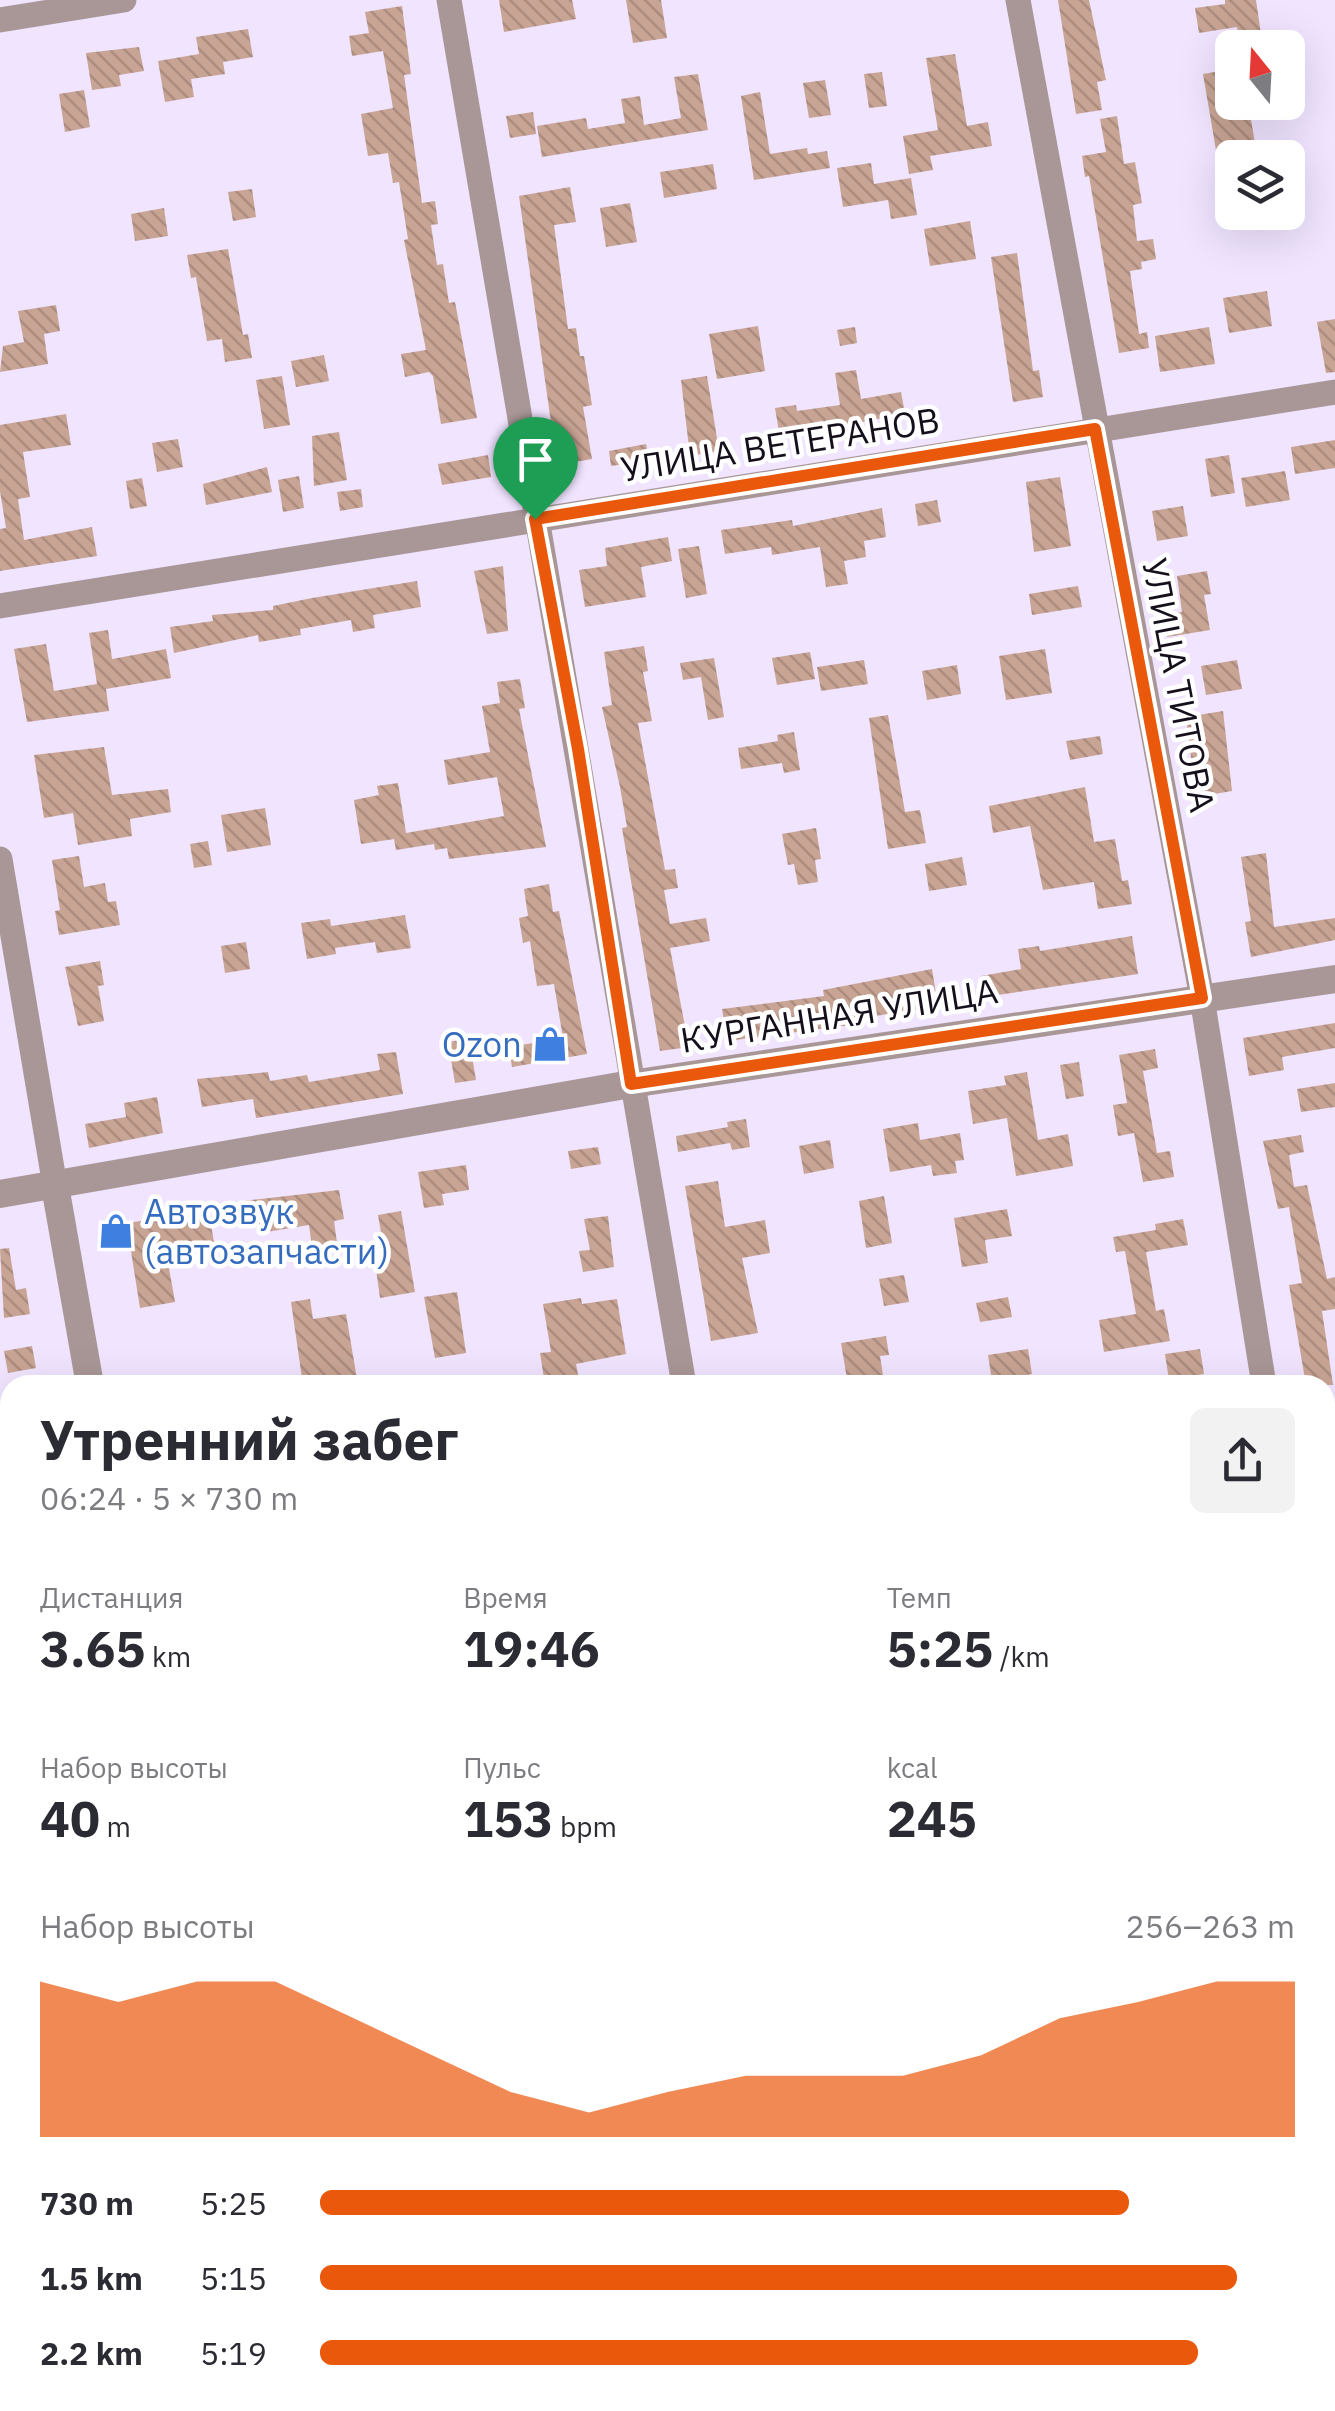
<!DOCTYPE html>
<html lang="ru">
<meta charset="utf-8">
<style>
:root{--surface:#fff;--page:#f2f2f3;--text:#2b2b33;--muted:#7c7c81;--accent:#ea580c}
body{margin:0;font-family:"IBM Plex Sans",sans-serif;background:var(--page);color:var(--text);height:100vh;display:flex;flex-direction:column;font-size:38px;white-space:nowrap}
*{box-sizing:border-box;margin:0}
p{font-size:32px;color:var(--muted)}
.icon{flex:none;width:55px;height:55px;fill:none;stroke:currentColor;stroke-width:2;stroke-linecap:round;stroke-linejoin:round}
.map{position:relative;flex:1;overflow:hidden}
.details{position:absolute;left:0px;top:1375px;width:1335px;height:1038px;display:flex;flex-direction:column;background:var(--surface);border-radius:30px 30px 0 0;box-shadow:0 10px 40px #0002}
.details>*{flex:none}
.needle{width:65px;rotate:342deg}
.buttons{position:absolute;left:1215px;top:30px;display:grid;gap:20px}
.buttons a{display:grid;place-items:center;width:90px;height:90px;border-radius:15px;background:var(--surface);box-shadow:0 10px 40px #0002;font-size:50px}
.pin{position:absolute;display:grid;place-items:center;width:85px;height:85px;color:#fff;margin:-102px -42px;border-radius:50% 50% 50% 0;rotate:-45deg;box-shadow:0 0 10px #0007}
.pin .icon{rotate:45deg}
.round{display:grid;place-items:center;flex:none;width:105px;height:105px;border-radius:15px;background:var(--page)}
.overview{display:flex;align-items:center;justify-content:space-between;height:170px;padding:0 40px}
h1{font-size:55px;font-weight:700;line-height:75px}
.figures{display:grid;grid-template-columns:repeat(3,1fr);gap:15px;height:170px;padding:10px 40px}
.figures div{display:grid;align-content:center}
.figures b{font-size:50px;font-weight:700}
.figures small{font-size:28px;font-weight:400}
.figures p{font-size:28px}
.chart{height:280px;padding:20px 40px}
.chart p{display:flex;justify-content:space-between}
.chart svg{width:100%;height:180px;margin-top:10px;fill:var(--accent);opacity:.7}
ul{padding:0 40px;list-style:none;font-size:32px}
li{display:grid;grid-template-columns:160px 120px 1fr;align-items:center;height:75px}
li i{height:25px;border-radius:12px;background:var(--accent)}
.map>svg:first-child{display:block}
.grass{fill:url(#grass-dots)}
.park{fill:#b2eca0}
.building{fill:url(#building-back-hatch)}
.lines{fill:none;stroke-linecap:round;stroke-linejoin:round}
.minor{stroke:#a99797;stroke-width:25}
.tertiary{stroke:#a99797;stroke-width:28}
.secondary{stroke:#89706f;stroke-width:28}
.route-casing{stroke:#fff;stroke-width:20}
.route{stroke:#ea580c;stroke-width:12}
.labels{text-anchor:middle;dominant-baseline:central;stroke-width:9;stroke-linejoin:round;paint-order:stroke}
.street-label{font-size:35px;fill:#150f1b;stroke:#fff}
.shop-label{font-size:35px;fill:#366cbe;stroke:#fff;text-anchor:end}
</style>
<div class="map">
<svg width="1335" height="2411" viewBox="0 0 1335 2411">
<defs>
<pattern id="grass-dots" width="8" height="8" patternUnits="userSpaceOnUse" patternTransform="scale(2.5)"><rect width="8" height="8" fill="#b2eca0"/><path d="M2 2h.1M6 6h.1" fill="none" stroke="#98c989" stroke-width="1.8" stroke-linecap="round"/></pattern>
<pattern id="building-back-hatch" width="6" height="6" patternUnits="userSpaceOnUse" patternTransform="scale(2.5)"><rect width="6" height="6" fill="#c8a494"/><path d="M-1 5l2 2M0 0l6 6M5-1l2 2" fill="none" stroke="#ab8c7f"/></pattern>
</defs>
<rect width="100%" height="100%" fill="#f0e4ff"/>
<path class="grass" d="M1329,1900l6,35v155l-10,-59v-130z"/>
<path class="park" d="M10,1865v95l-5,-30h-5v-63z"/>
<g class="building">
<path d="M499,0h73l4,19 -72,13z"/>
<path d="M626,0h35l6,38 -34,5z"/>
<path d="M1058,0h31l17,80 -9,2 5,28 -26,4z"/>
<path d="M1225,0h31l7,48h-23l-3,-21 -38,6 -4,-25 30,-4z"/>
<path d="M402,6l9,68 -7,1 18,128 13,-2 3,23 -7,1 6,40 6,-1 6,39 6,-1 22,116 -36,6 -8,-48 -4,-4 -24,5 -4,-23 25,-4 -22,-110 4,-1 -9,-57 -6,1 -5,-30 -20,3 -7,-42 32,-6 -10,-57 -31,5 -3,-20 20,-3 -4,-21z"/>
<path d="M248,29l5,28 -30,5 2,12 -34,5 3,18 -29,5 -7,-41 41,-7 -3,-17z"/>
<path d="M139,47l5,24 -25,4 2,11 -29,4 -6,-37z"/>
<path d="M955,54l12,72 21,-4 4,24 -62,10 3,14 -24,4 -6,-38 35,-6 -12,-72z"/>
<path d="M1232,69v33h16l9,53 -39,7 -15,-88z"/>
<path d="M882,72l5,34 -18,2 -5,-34z"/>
<path d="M698,74l10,56 -166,27 -5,-31 49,-8 2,11 37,-6 -4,-24 19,-3 4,29 37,-7 -7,-41z"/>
<path d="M825,80l6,35 -22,3 -6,-35z"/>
<path d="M84,90l6,37 -25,5 -6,-38z"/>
<path d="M760,92l10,62 37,-6 1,6 19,-3 3,17 -76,12 -13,-84z"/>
<path d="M533,112l3,22 -26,4 -4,-22z"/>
<path d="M1117,116l7,48 11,-2 7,41 -9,2 4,36 16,-2 3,20 -15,3 1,7 -12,2 9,63 8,-2 2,16 -30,5 -30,-177 -4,1 -3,-21 24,-4 -6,-33z"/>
<path d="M871,163l3,21 37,-6 6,37 -26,4 -3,-19 -45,7 -6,-39z"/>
<path d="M713,164l4,25 -53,9 -4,-26z"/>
<path d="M570,187l6,35 -22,3 14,104 8,-1 4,28h4l8,49 -9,2 9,52 -35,6 -38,-269z"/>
<path d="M252,189l4,28 -23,4 -5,-29z"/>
<path d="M630,203l7,39 -31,5 -6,-39z"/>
<path d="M164,208l4,28 -33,5 -4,-27z"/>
<path d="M970,221l6,38 -46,7 -6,-37z"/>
<path d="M228,249l15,86 5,-1 4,24 -27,4 -3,-23 -15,2 -11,-64 -5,1 -4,-23z"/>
<path d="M1017,253l16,118 6,-1 4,27 -30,5 -22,-145z"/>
<path d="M1267,291l5,35 -43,7 -6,-35z"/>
<path d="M56,305l4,26 -16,3 4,30 -48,8 3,-26 21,-4 -6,-31z"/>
<path d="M1335,319v53l-9,1 -9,-51z"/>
<path d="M758,326l7,45 -48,8 -8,-45z"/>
<path d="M855,327l2,16 -17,3 -3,-16z"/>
<path d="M1209,327l6,37 -55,8 -5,-36z"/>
<path d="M324,355l5,26 -33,6 -5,-26z"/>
<path d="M856,370l5,29 40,-7 5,27 -17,3 -1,-5 -108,21 -5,-30 21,-3 1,6 43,-6 -5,-32z"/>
<path d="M282,376l8,49 -26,4 -8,-49z"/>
<path d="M707,376l12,75 -29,5 -9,-76z"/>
<path d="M66,414l5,31 -48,7 7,45 -12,2 6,41 68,-13 5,29 -97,15v-42l6,-1 -6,-37v-66z"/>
<path d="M339,432l8,48 -33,6 -2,-50z"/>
<path d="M178,439l5,28 -26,5 -5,-29z"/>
<path d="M1335,440v28l-40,6 -4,-27z"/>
<path d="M646,444l3,16 -38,6 -2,-15z"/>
<path d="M488,455l3,22 -49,8 -4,-21z"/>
<path d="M1229,455l6,38 -24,4 -6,-38z"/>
<path d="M267,467l5,25 -66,13 -3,-21z"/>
<path d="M1285,471l5,29 -44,7 -5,-29z"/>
<path d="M299,476l5,32 -21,4 -5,-32z"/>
<path d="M1060,477l11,69 -37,6 -8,-70z"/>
<path d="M142,478l5,28 -17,3 -4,-28z"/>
<path d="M361,489l2,18 -23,4 -3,-19z"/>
<path d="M937,500l4,22 -23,4 -3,-22z"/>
<path d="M1183,506l5,30 -31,5 -5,-30z"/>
<path d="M882,508l4,29 -22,4 2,16 -22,4 4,23 -22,3 -6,-40 -48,8 -1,-8 -46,7 -4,-24 71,-10 1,6z"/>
<path d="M668,537l4,24 -31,6 5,30 -61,10 -6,-37 28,-4 -2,-18z"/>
<path d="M699,546l8,48 -21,4 -8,-49z"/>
<path d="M503,566l5,65 -21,3 -13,-63z"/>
<path d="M1207,571l4,23 -7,1 6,35 -43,7 -4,-22 19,-3 -5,-36z"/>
<path d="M417,581l4,26 -48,8 2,13 -22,4 -2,-12 -51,9 1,6 -42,7 -1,-7 -84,18 -4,-26 43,-6 -1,-6 61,-5v-4l39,-8z"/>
<path d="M1078,586l4,21 -50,8 -3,-21z"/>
<path d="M108,630l4,29 54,-10 5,29 -65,11 3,22 -82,11 -13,-73 32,-5 8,47 43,-7 -8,-51z"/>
<path d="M644,646l4,25 -5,1 9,49 -14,2 27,147 10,-1 3,19 -14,2 6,34 36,-6 4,23 -40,7 19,99 -29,4 -38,-223 5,-1 -7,-40 -18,-80 10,-2 -8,-53z"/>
<path d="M1045,649l7,44 -46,7 -7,-44z"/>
<path d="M810,652l5,27 -38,6 -5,-27z"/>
<path d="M714,658l10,59 -16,3 -7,-43 -18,3 -3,-17z"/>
<path d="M864,660l4,24 -47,7 -4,-24z"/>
<path d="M1237,660l5,29 -36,6 -5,-29z"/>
<path d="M957,665l4,29 -34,6 -5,-29z"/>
<path d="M520,679l5,29 -6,1 27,138 -97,12 -2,-11 -12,2 -1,-6 -38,6 -2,-11 -33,5 -7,-44 25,-5 -2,-9 21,-3 8,50 98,-17 -7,-39 -49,8 -4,-25 46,-8 -8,-46 18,-3 -3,-21z"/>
<path d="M1223,711l9,80 -36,6 -10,-80z"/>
<path d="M888,715l17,97 15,-2 6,33 -38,6 -19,-131z"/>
<path d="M794,732l6,38 -16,3 -2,-10 -41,6 -3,-21 40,-7 -1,-6z"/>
<path d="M1100,736l3,18 -33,6 -4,-19z"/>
<path d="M104,747l8,48 56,-6 3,23 -41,7 2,17 -54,9 -5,-32 -29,5 -10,-63z"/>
<path d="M1085,787l9,55 21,-3 7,42 6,-1 4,24 -34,5 -4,-27 -51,8 -13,-64 -37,7 -4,-27z"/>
<path d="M265,808l6,37 -44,7 -6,-37z"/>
<path d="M816,828l5,31 -6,1 3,22 -20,3 -4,-21 -6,1 -6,-31z"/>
<path d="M208,841l4,24 -18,3 -4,-24z"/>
<path d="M1266,853l8,74 61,-9v22l-84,17 -6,-35 6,-1 -10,-64z"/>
<path d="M79,856l5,31 21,-4 3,19 8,-1 4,24 -61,10 -4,-24 5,-1 -8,-50z"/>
<path d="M962,857l5,28 -38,6 -4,-27z"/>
<path d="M549,884l4,28 6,-1 28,143 -75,13 -3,-20 54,-9 -9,-54 -17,2 -7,-45 -7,2 -4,-25 9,-2 -4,-27z"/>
<path d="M405,915l6,33 -34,5 -2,-11 -40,6 1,6 -29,5 -6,-36 29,-4 1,7z"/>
<path d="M1132,936l6,38 -154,23 -3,-21 40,-7 -3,-20 21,-3 1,5z"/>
<path d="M246,942l4,27 -25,4 -4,-27z"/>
<path d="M100,961l4,24 -6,1 6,35 -26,5 -13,-59z"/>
<path d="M932,969l6,37 -88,14 1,5 -124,16 -5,-32 102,-13 -1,-6z"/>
<path d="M1335,1023v25l-53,9 2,13 -35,6 -6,-38z"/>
<path d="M469,1039l7,41 -21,3 -7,-41z"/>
<path d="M1155,1049l3,19 -15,3 14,82 13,-2 4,26 -31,5 -9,-49 -16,3 -5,-31 14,-2 -8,-48z"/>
<path d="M396,1052l7,42 -147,24 -3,-19 -51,8 -5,-28 71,-7 2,9 37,-6 2,7 71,-12 -3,-16z"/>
<path d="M1079,1062l5,34 -18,3 -6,-34z"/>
<path d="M1027,1072l11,68 30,-6 5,32 -57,10 -9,-58 -34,6 -5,-33 38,-6 -2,-9z"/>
<path d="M1335,1083v24l-34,5 -4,-23z"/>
<path d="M157,1097l6,36 -74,15 -4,-24 41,-7 -2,-14z"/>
<path d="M746,1119l4,28 -18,3 -2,-7 -52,9 -2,-16 52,-9 -1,-5z"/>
<path d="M918,1123l2,17 40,-7 4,27 -9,1 2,12 -24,3 -2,-11 -41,7 -7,-43z"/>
<path d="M1301,1135l3,17 -15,3 5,32 13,-2 20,94 8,-2v32l-13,2 11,74h-27l-17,-100 13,-2 -13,-76 -11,2 -15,-68z"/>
<path d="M830,1140l4,28 -30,6 -5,-28z"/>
<path d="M598,1147l3,17 -30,5 -3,-18z"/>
<path d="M466,1165l3,25 -27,4 2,11 -20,3 -6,-36z"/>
<path d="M718,1181l7,46 40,-7 5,33 -28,5 16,75 -47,8 -26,-155z"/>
<path d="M339,1190l5,29 -10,2 3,22 -25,4 -3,-22 -49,8 -1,-9 -13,2 -4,-25z"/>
<path d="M884,1196l8,47 -26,5 -7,-47z"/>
<path d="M1007,1209l5,27 -27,4 3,23 -26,4 -8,-49z"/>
<path d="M401,1211l14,81 -35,6 -4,-29 11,-2 -9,-52z"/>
<path d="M608,1216l6,51 -31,5 -4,-21 11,-1 -6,-31z"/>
<path d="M160,1218l1,7 49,-7 5,31 -48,8 8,45 -35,6 -10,-63 -19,3 -3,-22z"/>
<path d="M1183,1219l5,26 -42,7 10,59 8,-2 6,32 -66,11 -5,-32 37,-6 -11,-63 -9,1 -3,-15 43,-7 -1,-6z"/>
<path d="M9,1248l7,42 10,-2 4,26 -26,4 -4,-69z"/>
<path d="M904,1275l5,27 -25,4 -5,-27z"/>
<path d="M457,1292l9,61 -31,5 -11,-61z"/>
<path d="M1008,1297l4,20 -32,5 -4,-19z"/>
<path d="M581,1298l1,6 35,-5 9,55 -50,10 4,21h-35l-5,-32 11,-1 -8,-48z"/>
<path d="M310,1299l3,20 33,-5 12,71h-55l-12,-83z"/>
<path d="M886,1336l3,19 -9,1 4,26 -36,3 -7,-42z"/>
<path d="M32,1346l4,22 -28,5 -4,-22z"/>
<path d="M1028,1349l4,25 -40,7 -4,-26z"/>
<path d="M1200,1349l4,25 -35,6 -4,-26z"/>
</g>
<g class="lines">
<g class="minor">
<path d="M449,0l235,1385"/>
<path d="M1018,0l184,998 62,387"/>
<path d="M0,20l124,-20"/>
<path d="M0,606l1335,-214"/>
<path d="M0,859l55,327"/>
<path d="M1325,1790l10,70"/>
<path d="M846,2402l1,9"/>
</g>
<g class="tertiary">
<path d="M55,1186l35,199"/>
<path d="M0,1194l631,-110 704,-105"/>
<path d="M1325,1556l10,-2"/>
<path d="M0,1778l10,-2"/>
<path d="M258,2402l2,9"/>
</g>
<g class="secondary">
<path d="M1325,2148l10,-2"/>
<path d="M0,2367l10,-2"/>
</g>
</g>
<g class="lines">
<defs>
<path id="route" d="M1095,429l107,569 -571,86 -53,-335 -43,-230z"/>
</defs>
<use href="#route" class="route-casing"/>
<use href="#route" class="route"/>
</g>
<defs>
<symbol id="shop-bare" viewBox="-9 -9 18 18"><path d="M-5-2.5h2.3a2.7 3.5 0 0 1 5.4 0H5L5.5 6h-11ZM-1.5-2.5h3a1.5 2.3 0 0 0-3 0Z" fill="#3f7fe0" stroke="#fff" stroke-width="2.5" paint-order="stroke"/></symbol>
</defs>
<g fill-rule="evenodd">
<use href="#shop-bare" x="525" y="1019" width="50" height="50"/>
<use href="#shop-bare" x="91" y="1206" width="50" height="50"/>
</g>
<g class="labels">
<g class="street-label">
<text transform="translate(780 444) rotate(-9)">УЛИЦА ВЕТЕРАНОВ</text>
<text transform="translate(1179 685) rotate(79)">УЛИЦА ТИТОВА</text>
<text transform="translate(839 1015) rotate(-9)">КУРГАННАЯ УЛИЦА</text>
</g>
<g class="shop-label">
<text x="522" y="1044">Ozon</text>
<text x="144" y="1211" text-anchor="start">Автозвук<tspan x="144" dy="40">(автозапчасти)</tspan></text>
</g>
</g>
</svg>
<div class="buttons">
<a><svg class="needle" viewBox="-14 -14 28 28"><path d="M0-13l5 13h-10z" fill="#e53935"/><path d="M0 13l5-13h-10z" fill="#7c7c81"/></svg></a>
<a><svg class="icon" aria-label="layers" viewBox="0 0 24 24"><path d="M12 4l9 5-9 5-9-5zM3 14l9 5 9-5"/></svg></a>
</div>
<div class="pin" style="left:535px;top:519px;background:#1e9e55"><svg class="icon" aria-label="arrive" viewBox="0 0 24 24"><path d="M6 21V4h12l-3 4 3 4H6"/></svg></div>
<section class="details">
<div class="overview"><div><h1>Утренний забег</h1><p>06:24 · 5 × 730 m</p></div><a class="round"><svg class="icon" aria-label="share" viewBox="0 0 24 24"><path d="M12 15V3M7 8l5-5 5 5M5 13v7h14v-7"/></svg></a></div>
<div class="figures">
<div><p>Дистанция</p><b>3.65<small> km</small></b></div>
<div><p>Время</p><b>19:46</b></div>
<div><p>Темп</p><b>5:25<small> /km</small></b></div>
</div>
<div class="figures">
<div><p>Набор высоты</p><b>40<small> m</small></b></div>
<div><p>Пульс</p><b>153<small> bpm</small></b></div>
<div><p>kcal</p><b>245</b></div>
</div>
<div class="chart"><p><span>Набор высоты</span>256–263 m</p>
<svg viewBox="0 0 160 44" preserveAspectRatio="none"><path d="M0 44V6L10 11L20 6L30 6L40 15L50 24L60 33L70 38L80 33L90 29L100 29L110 29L120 24L130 15L140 11L150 6L160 6V44z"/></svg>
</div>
<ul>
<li><b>730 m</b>5:25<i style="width:83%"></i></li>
<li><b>1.5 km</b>5:15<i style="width:94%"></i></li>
<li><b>2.2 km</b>5:19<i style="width:90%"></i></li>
</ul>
</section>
</div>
